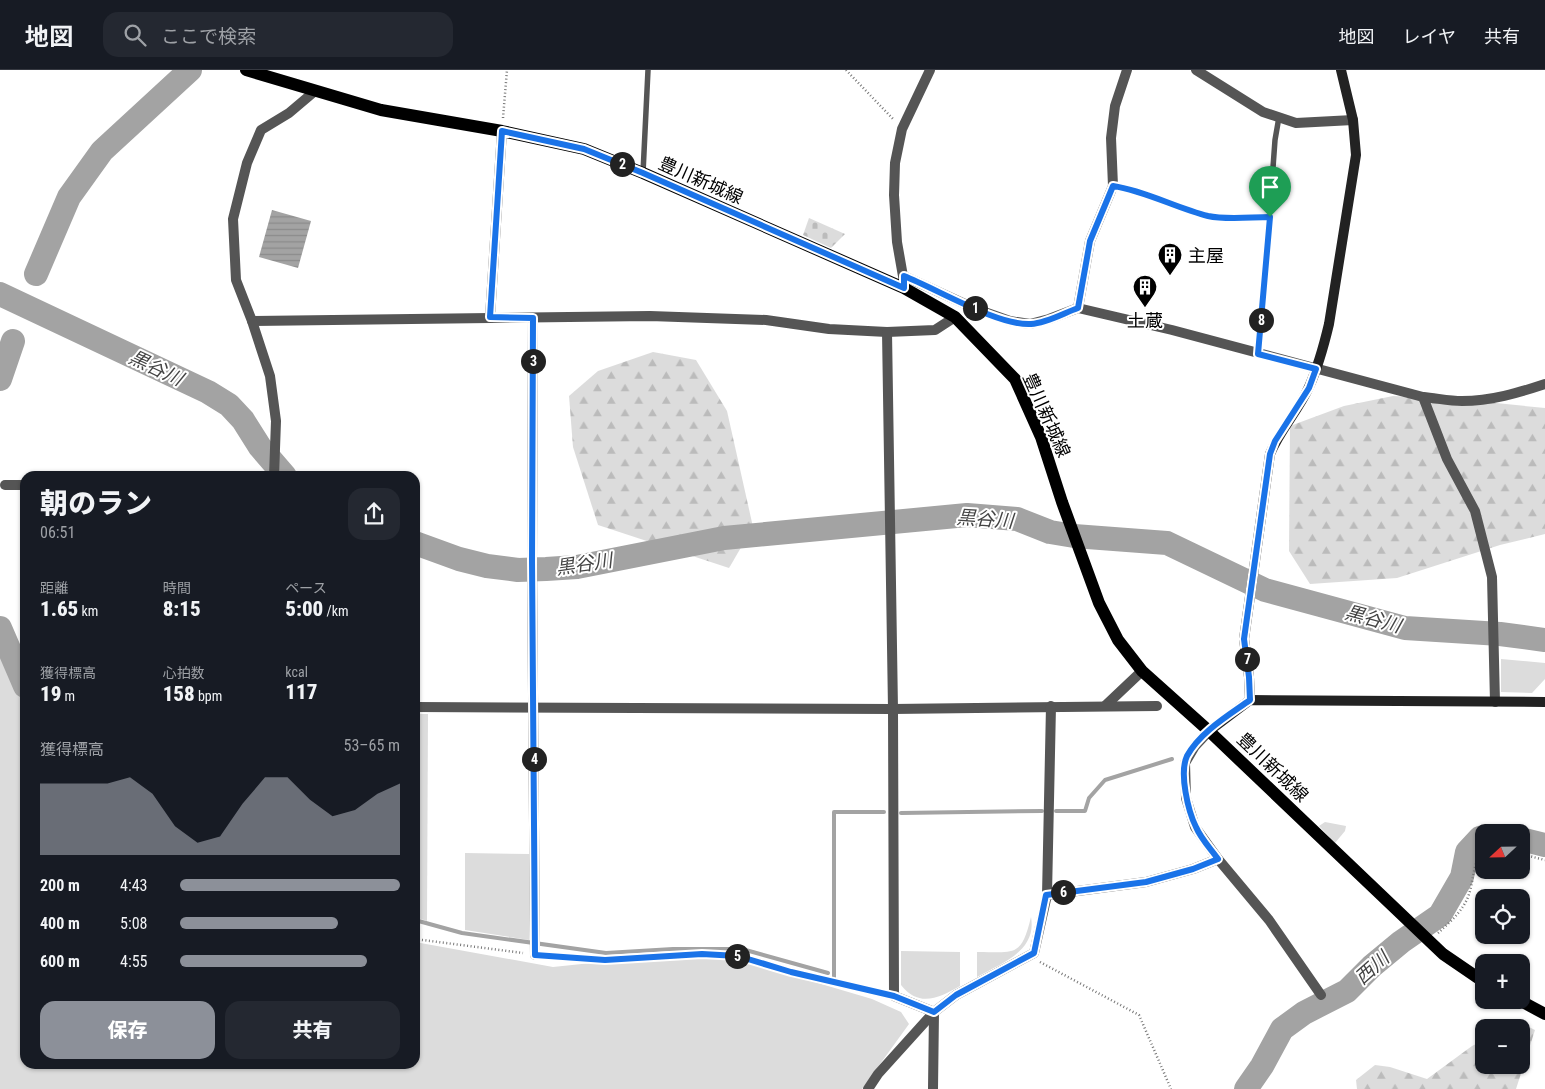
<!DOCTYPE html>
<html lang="ja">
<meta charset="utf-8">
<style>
:root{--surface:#171b24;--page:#242831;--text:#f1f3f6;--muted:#9ea1a6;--line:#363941;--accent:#8c9099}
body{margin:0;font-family:"Roboto Condensed","Noto Sans JP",sans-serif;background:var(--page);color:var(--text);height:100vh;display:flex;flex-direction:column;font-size:19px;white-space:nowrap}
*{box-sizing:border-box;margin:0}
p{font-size:16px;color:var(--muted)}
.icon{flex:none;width:28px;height:28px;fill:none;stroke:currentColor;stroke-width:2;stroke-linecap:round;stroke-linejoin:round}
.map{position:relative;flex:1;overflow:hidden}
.sheet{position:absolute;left:20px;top:401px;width:400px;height:598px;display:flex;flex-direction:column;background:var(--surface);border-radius:15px;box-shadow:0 1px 4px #0004}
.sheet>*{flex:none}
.needle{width:32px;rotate:248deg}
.controls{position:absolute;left:1475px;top:754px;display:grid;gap:10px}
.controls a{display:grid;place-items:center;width:55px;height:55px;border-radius:10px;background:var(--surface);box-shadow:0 1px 4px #0004;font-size:25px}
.pin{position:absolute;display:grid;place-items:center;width:42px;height:42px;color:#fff;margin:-51px -21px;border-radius:50% 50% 50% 0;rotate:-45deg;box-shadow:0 0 5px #0007}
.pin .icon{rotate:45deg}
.km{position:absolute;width:25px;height:25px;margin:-12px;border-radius:50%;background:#222;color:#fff;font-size:14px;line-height:25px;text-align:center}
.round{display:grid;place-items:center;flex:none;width:52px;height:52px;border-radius:15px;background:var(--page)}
.summary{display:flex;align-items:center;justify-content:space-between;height:85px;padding:0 20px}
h1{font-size:28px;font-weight:800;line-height:38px}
.figures{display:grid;grid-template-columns:repeat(3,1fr);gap:8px;height:85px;padding:5px 20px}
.figures div{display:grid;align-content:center}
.figures b{font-size:21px;font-weight:800}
.figures small{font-size:14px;font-weight:400}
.figures p{font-size:14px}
.chart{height:140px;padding:10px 20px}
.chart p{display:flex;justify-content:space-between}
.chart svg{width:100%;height:90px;margin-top:5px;fill:var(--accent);opacity:.7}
.primary-button{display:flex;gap:10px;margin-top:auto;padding:10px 20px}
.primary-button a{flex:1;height:58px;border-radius:15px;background:var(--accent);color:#fff;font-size:20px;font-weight:800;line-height:58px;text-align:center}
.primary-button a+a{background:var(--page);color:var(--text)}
ul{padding:0 20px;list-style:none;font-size:16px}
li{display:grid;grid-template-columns:80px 60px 1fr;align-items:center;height:38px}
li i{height:12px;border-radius:6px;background:var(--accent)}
header{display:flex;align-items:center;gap:30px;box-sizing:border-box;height:70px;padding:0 25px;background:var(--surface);border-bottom:1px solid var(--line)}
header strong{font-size:24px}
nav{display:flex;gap:28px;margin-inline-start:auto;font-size:18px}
.search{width:350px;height:45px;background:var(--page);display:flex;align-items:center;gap:12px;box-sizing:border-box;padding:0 18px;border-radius:15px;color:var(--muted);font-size:19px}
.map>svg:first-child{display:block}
.grass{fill:#dcdcdc}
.forest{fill:url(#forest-firs)}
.cemetery{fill:url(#cemetery-stones)}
.water{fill:url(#water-rules)}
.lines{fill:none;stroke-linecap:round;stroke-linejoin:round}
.stream{stroke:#a3a3a3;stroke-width:4}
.river{stroke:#a3a3a3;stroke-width:24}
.path{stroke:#777;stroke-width:2.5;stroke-dasharray:1 2.5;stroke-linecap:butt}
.lane{stroke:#555;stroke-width:5.5}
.street{stroke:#555;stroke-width:10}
.secondary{stroke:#222;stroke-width:10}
.primary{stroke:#000;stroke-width:12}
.route-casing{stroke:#fff;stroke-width:10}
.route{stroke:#1a73e8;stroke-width:6}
.labels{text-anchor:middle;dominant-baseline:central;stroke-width:4;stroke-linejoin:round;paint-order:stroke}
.street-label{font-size:18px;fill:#000;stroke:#fff}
.poi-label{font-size:18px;fill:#000;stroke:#fff;text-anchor:start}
.water-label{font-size:19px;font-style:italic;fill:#444;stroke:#fff}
</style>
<header>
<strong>地図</strong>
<div class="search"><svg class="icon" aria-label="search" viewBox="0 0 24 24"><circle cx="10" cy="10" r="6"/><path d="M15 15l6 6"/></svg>ここで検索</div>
<nav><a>地図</a><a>レイヤ</a><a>共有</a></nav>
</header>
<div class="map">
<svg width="1545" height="1019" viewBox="0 0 1545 1019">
<defs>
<pattern id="forest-firs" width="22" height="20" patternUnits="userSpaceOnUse" patternTransform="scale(1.25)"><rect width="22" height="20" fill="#dcdcdc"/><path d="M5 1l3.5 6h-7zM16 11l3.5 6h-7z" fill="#bbb"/></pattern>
<pattern id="cemetery-stones" width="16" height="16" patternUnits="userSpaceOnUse" patternTransform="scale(1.25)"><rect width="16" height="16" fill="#dcdcdc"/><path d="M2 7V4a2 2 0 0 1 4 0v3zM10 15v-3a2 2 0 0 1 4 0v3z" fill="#bbb"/></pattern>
<pattern id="water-rules" width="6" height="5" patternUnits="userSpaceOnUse" patternTransform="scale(1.25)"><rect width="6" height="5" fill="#a3a3a3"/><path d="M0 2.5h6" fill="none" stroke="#8b8b8b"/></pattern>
</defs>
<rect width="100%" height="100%" fill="#fff"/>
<g class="grass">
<path d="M0,584l25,50v360h390v-122l138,25 115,-12 65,3 139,41 29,13 8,12 -47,65h-862z"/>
<path d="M1501,589l44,4v16l-13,14 -31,-1z"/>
<path d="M415,644h13l-1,207 -12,-4z"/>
<path d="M1325,752l21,4 -1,5 -10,12 -16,-17z"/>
<path d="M465,783l65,1 -1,86 -64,-10z"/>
<path d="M1031,847c6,34 -29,46 -54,60v-25c38,0 44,6 54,-35z"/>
<path d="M901,881l59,1v34c-21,12 -41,22 -59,-1z"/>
</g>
<g class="forest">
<path d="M653,282l43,8 31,51 26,116 -24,41 -131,-43 -25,-78 -4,-51 29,-25z"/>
<path d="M1393,326l63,3 89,9v126l-45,11 -103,33 -87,6 -21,-33 1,-125 54,-20z"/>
<path d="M1521,953l14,7 -19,59h-159l-1,-9 19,-15 15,2 37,12 45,-33 12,-6v25h37v-37l-10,-1z"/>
</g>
<path class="cemetery" d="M809,148l36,16 -14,14 -28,-13z"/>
<path class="water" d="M272,140l39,11 -13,47 -39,-11z"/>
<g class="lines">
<g class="stream">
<path d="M1056,741h29l4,-13 16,-18 67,-21"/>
<path d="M901,743l141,-2"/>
<path d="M415,850l47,13 144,20 67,-4h69l86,24"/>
<path d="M834,912v-170h50"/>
</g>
<g class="river">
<path d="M36,204l33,-77 33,-46 88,-81"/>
<path d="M0,224l208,98 21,13 14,15 17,27 25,29"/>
<path d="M0,309l13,-38"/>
<path d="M415,473l44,16 28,7 31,4 28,-1 31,-2 147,-29 243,-23 50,4 33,13 24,4 93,7 98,47 140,38 95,6 45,6"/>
<path d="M0,558l25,58"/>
<path d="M1521,769l24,6"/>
<path d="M1246,1019l16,-23 20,-37 22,-16 43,-22 25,-25 29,-24 39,-27 22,-38 5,-25 13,-14 4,-1"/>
</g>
<g class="path">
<path d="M846,0l48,50"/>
<path d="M503,48l4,-48"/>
<path d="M1521,784l24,6"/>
<path d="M1438,863c11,-10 24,-21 30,-36 6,-15 4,-35 16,-47"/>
<path d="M415,869l108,14"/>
<path d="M546,885l59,5 97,-6 36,2 53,16 92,22"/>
<path d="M1040,892l99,53 32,74"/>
</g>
<g class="lane">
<path d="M643,103l5,-103"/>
<path d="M1113,116c33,4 63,22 95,30 18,4 43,1 62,1"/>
<path d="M1258,283l7,-75 10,-138 4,-23"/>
</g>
<g class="street">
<path d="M1196,0l67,42 33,11 57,-3"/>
<path d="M904,206l72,33 34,12 20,3 19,-5 29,-11 94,22 251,67c13,1 26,4 39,4 29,0 56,-8 83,-17"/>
<path d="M904,212l-7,-40 -3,-47 1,-32 7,-34 28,-59"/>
<path d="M1078,238l12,-67 23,-55 -2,-48 4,-32 12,-36"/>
<path d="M490,247l12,-186"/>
<path d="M533,248l-1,243 3,394"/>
<path d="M252,251l398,-5 116,4 63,9 58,3 48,-2 20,-13"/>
<path d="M887,262l6,377 1,287 40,16"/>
<path d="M1423,327l24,62 28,52 17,66 3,125"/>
<path d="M274,406l2,-55 -6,-45 -18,-55 -16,-41 -3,-61 14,-56 14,-33 28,-17 26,-22"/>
<path d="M5,415h20"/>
<path d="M1105,636l37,-35"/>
<path d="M415,637l478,2 264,-3"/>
<path d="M1209,661l-14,15 -10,17 1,35 9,29 23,32 51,61 52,75"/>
<path d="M1047,825l99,-13 47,-13 25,-10"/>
<path d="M868,1019l10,-15 56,-62 22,-17 78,-42 13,-58 4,-189"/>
<path d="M933,1019l1,-77"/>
</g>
<g class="secondary">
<path d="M1250,630l-1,-23 -5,-38 26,-185c10,-24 28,-43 39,-67 9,-20 15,-42 20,-63l27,-169 -3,-35 -12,-50"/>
<path d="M1209,661l41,-31 295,2"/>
</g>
<g class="primary">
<path d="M246,0l135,40 121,21 82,18 59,24 261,115 51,29 60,62 26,58 21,65 37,101 19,37 24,31 67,60 234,223 41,28"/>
<path d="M1519,930l26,14"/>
</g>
</g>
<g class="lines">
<defs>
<path id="route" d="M502,61l82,18 59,24 261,115v-12c33,13 94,50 127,48 16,-1 33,-11 47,-16l12,-67 23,-55c33,5 63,22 95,30 18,4 43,1 62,1l-12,137 58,15 -7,19 -34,53 -5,13 -26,185 5,38 1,23c-21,15 -50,32 -63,56 -8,17 1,55 9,71 5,12 15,22 22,32l-25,10 -47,13 -100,13 -12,58 -78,42 -22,17 -40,-16 -103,-24 -53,-16 -36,-2 -97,6 -70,-5 -3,-394 1,-243 -43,-1z"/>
</defs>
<use href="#route" class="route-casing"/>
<use href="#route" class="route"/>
</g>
<defs>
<symbol id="building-pin" viewBox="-11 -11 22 30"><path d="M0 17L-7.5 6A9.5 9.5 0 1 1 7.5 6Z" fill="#000" stroke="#fff"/><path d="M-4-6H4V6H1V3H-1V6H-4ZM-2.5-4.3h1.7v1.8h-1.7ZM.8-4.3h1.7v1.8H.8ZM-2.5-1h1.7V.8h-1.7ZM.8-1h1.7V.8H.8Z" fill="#fff"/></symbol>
</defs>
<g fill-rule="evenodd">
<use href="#building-pin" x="1156" y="171" width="28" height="38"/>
<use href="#building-pin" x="1131" y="203" width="28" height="38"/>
</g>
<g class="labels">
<g class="street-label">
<text transform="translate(701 110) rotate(24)">豊川新城線</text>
<text transform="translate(1047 345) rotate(66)">豊川新城線</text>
<text transform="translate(1273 697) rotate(44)">豊川新城線</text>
</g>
<g class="poi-label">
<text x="1188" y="185">主屋</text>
<text x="1145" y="250" text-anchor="middle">土蔵</text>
</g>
<g class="water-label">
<text transform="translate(156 298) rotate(25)">黒谷川</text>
<text transform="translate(985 449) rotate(4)">黒谷川</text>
<text transform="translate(584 494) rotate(-8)">黒谷川</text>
<text transform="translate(1373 549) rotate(15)">黒谷川</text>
<text transform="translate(1372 898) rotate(-42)">西川</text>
</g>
</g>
</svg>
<div class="controls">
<a><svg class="needle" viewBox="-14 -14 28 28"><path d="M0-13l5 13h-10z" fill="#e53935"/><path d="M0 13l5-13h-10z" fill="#9ea1a6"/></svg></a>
<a><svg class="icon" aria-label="locate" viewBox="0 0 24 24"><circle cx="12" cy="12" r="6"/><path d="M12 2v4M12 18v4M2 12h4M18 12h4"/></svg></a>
<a>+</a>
<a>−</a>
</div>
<div class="pin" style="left:1270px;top:147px;background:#1e9e55"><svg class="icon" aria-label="arrive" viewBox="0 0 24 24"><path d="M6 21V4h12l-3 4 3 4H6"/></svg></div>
<b class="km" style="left:975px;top:238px">1</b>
<b class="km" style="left:622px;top:94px">2</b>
<b class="km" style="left:533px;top:291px">3</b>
<b class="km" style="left:534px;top:689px">4</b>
<b class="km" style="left:737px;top:886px">5</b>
<b class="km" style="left:1063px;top:822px">6</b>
<b class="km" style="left:1247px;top:589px">7</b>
<b class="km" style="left:1261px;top:250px">8</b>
<section class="sheet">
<div class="summary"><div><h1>朝のラン</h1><p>06:51</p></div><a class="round"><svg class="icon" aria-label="share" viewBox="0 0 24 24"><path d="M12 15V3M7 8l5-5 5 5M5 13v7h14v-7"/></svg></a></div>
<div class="figures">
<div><p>距離</p><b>1.65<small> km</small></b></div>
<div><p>時間</p><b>8:15</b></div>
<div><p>ペース</p><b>5:00<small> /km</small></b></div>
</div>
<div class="figures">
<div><p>獲得標高</p><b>19<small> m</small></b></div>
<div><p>心拍数</p><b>158<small> bpm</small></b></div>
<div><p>kcal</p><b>117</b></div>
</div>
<div class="chart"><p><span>獲得標高</span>53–65 m</p>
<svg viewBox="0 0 160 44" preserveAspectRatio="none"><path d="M0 44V9L10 9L20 9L30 9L40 6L50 14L60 30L70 38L80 35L90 19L100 6L110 6L120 17L130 25L140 22L150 14L160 9V44z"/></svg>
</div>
<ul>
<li><b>200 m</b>4:43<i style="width:100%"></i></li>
<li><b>400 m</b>5:08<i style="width:72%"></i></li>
<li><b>600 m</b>4:55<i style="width:85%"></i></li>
</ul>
<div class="primary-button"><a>保存</a><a>共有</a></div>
</section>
</div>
